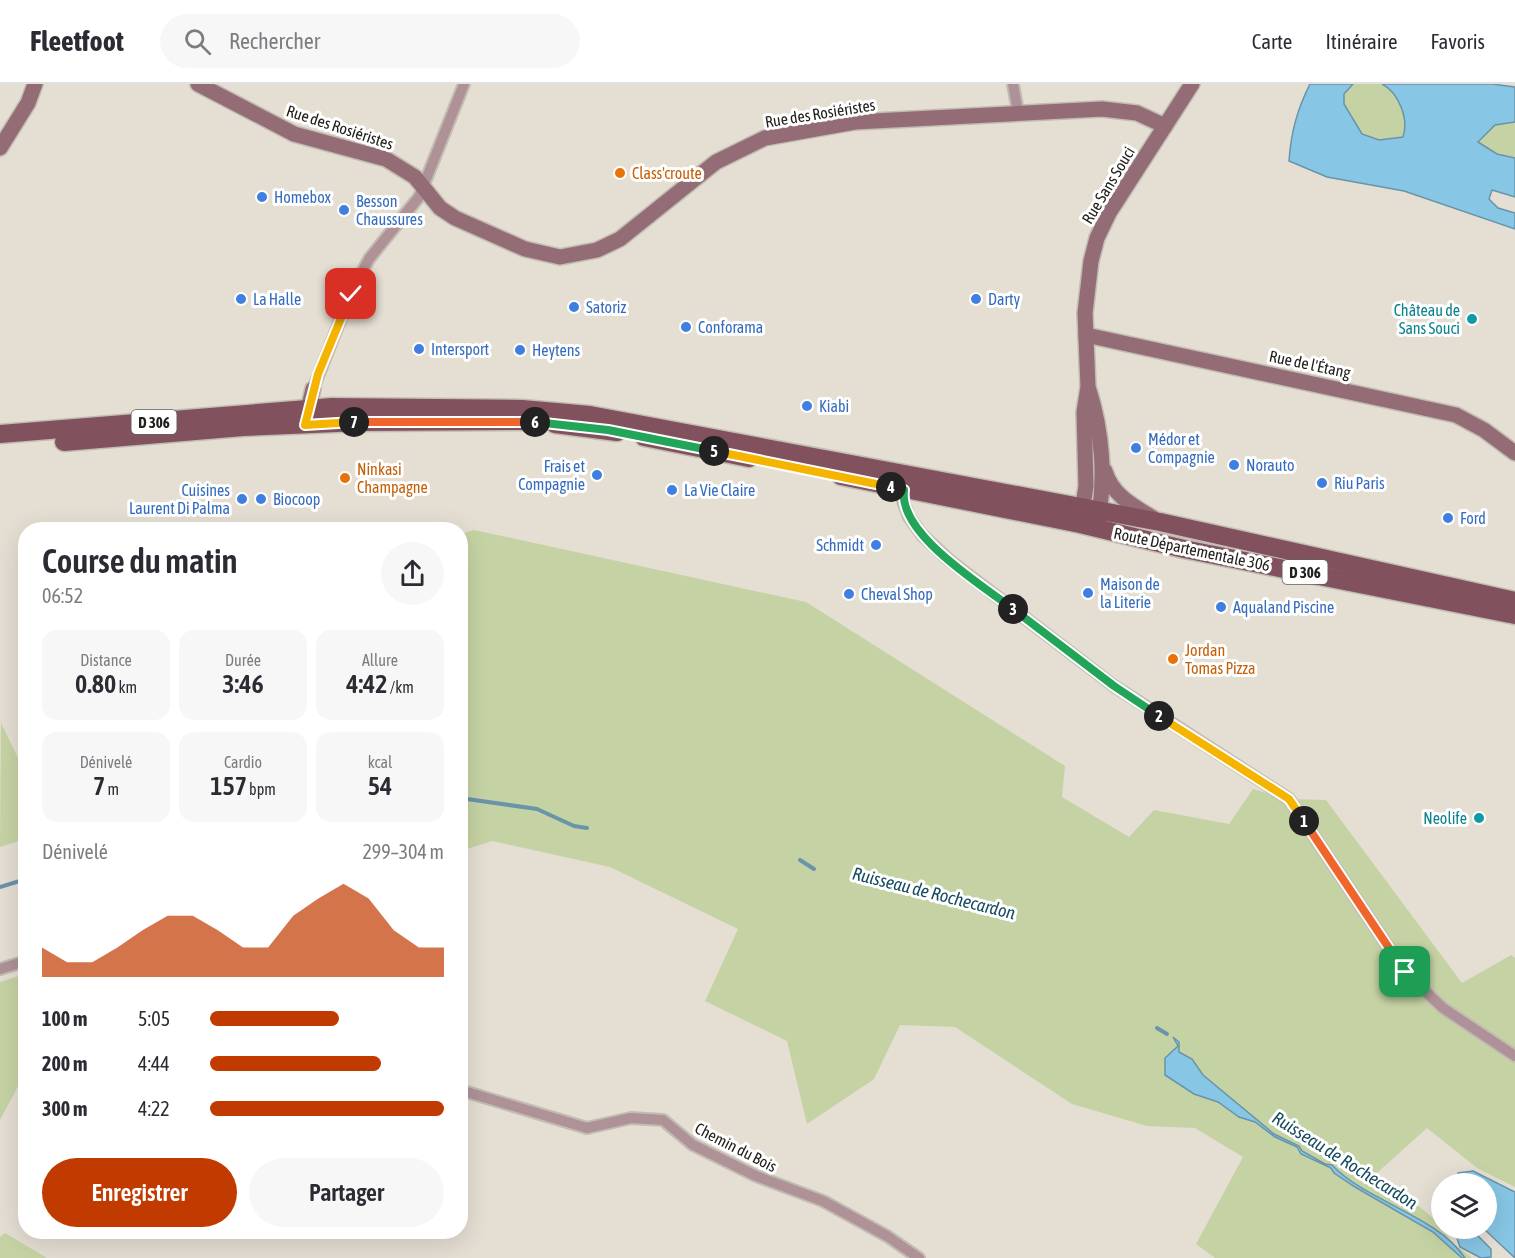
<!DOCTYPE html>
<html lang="fr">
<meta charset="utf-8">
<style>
:root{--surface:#fff;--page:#f7f7f7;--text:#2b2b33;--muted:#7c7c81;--line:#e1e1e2;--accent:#c13a00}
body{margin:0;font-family:"Asap Condensed",sans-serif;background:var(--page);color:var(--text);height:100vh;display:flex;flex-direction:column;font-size:22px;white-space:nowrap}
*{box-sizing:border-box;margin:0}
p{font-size:20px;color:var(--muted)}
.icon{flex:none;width:33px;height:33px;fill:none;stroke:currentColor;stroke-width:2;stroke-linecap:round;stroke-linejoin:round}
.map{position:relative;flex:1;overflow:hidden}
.sheet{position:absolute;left:18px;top:438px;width:450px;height:717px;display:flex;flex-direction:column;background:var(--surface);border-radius:24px;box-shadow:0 6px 24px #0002}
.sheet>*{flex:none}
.controls{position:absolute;left:1431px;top:1089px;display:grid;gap:12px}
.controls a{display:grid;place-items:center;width:66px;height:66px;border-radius:50%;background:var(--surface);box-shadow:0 6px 24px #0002;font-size:30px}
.pin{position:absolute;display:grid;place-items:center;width:51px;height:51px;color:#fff;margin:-26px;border-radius:12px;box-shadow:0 3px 9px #0006}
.km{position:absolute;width:30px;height:30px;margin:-15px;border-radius:50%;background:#222;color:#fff;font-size:16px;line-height:30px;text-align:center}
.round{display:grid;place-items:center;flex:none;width:63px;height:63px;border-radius:32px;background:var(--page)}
.summary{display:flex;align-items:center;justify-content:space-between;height:102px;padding:0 24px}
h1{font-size:33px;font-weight:600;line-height:45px}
.figures{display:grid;grid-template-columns:repeat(3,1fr);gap:9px;height:102px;padding:6px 24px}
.figures div{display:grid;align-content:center;border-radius:15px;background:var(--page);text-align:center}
.figures b{font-size:26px;font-weight:600}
.figures small{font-size:16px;font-weight:400}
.figures p{font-size:16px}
.chart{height:168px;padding:12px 24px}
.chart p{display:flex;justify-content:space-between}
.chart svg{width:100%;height:108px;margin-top:6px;fill:var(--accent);opacity:.7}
.cta{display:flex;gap:12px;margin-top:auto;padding:12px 24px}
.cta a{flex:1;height:69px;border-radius:36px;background:var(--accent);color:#fff;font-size:24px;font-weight:600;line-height:69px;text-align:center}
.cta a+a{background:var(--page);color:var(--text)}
ul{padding:0 24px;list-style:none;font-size:20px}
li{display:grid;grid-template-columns:96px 72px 1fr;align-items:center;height:45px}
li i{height:15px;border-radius:8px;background:var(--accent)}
header{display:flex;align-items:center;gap:36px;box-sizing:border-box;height:84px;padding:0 30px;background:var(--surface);border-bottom:2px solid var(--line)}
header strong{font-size:28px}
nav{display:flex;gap:33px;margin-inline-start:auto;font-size:21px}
.search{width:420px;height:54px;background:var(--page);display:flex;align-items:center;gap:15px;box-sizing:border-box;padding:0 21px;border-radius:33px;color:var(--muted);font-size:22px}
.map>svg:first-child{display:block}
.green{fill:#c5d3a4}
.water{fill:#87c6e5;stroke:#6994a9;stroke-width:1.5}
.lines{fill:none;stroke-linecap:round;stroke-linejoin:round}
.stream{stroke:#6994a9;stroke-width:4}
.street-casing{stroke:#c2bcb2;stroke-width:14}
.secondary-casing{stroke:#c2bcb2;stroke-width:18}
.primary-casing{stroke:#c2bcb2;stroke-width:21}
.street{stroke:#ae9298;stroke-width:10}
.secondary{stroke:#946c76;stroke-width:15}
.primary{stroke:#81515e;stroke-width:18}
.split-1-casing{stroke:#fff;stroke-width:12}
.split-2-casing{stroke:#fff;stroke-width:12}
.split-3-casing{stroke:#fff;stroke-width:12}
.split-4-casing{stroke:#fff;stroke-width:12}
.split-5-casing{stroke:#fff;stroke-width:12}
.split-6-casing{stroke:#fff;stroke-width:12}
.split-7-casing{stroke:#fff;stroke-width:12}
.split-8-casing{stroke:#fff;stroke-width:12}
.split-1{stroke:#f0652b;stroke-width:8}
.split-2{stroke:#f5b400;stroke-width:8}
.split-3{stroke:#22a559;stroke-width:8}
.split-4{stroke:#22a559;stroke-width:8}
.split-5{stroke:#f5b400;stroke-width:8}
.split-6{stroke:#22a559;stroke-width:8}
.split-7{stroke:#f0652b;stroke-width:8}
.split-8{stroke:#f5b400;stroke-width:8}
.food-dot{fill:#e8710a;stroke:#fff;stroke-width:2}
.shop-dot{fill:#3f7fe0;stroke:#fff;stroke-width:2}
.culture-dot{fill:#0f9aa8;stroke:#fff;stroke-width:2}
.labels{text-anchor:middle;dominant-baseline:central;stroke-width:6;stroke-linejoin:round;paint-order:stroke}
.shield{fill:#fff;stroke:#646360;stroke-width:1.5}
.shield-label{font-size:15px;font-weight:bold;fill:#22201c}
.street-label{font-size:16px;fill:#22201c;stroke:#fff}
.food-label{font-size:16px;fill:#c56008;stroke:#fff;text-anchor:start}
.shop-label{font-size:16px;fill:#366cbe;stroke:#fff;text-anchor:start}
.culture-label{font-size:16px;fill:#0d838f;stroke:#fff;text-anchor:end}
.water-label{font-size:18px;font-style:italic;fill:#174b60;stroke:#fff}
</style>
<header>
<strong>Fleetfoot</strong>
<div class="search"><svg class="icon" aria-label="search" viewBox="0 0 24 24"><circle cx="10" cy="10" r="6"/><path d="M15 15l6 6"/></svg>Rechercher</div>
<nav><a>Carte</a><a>Itinéraire</a><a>Favoris</a></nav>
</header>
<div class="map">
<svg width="1515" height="1174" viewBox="0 0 1515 1174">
<rect width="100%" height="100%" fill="#e5ded3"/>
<g class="green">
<path d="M1353,0c8,0 20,0 29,0 19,5 26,38 21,54l-24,2 -18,-6 -17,-30v-10z"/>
<path d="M1515,38v36l-18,-4 -19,-12 17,-17z"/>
<path d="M474,446l332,72 259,164 -3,31 67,40 25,-27 75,14 24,-35 36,10 37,1 136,183 49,-28 4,3v229l-38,-19 -50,-40 -50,45 55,44 22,27 18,14h-257l-19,-14 47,-87 -48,-29 -48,-2 -75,-22 -117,-77 -55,-2 -26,54 -67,45 -20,-83 -82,-40 33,-72 -128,-62 -118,-26 -31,10v-317z"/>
<path d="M1,639l17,35 8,-4 -1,85 -25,8z"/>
<path d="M25,890v99l-25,47v-138z"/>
<path d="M5,1149l42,25h-47v-21z"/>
</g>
<g class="water">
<path d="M1310,0h43l-9,10v10l18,30 17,6 24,-3c6,-18 -4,-44 -21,-53h110l23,3v35l-20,3 -17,17 19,12 18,4v39l-23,-7 -3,9 9,9 17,5v16l-111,-38 -77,-14 -38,-16c2,-29 8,-51 21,-77z"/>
<path d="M1173,953l6,5v10l13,7 11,16 71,59 25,12 3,5 23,13 7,1c35,37 104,50 133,93h-3l-29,-26 -78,-45 -21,-14 -3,-5 -30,-14 -4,-7 -22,-10 -20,-15 -16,-5 -21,-15 -24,-8 -29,-19v-17l13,-12z"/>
<path d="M1473,1087l42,21v66l-31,-29 2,-1v-44l-31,-1 3,-10z"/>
<path d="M1463,1145l14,6 14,14v8l-10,1 -21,-11 -4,-12z"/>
</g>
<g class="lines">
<g class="stream">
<path d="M460,714l77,11 37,17 13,2"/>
<path d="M800,776l14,9"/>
<path d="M0,803l26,-8"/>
<path d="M1157,944l10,6"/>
</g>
<defs>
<g id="street">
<path d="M1013,0l5,28"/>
<path d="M313,305l38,-96 18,-34 50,-62 45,-113"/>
<path d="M904,406l-1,11 6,16 13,18 27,25 165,126 175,113 116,173 38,36 72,48"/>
<path d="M0,885l26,-8"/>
<path d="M460,1006l127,38 44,-10 32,2 30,25 63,31 67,25 64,35 32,22"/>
</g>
<g id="secondary">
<path d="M198,0l96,50 92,25 29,18 25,31 15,10 70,31 35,8 37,-7 23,-11 96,-77 49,-24 90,-16 247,-13 35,4 28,13"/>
<path d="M0,64l28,-45 7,-19"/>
<path d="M1086,251l370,80 28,15 31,23"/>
<path d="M1089,306c13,41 17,88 9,130"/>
<path d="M306,334l7,-29"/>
<path d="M1105,387c7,24 28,35 48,47"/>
<path d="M1081,434l5,-32 -2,-74 4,-25 -3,-74 6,-52 6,-23 12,-25 83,-129"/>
</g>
<g id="primary">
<path d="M555,340l62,8"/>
<path d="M0,350l332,-27 190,2 68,6 570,107 355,79"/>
<path d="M644,353l105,21"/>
<path d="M64,358l179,-15 118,-5 166,-1"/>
<path d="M841,392l239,48 104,25 331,66"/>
</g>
</defs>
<use href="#street" class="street-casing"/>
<use href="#secondary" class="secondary-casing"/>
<use href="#primary" class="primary-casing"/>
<use href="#street" class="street"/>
<use href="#secondary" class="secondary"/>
<use href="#primary" class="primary"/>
</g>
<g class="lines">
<defs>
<path id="split-1" d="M1304,737l101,151"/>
<path id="split-2" d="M1159,632l130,83 15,22"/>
<path id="split-3" d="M1013,525l101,77 45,30"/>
<path id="split-4" d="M891,403l13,3c-6,44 77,94 109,119"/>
<path id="split-5" d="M714,367l177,36"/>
<path id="split-6" d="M535,338l73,8 106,21"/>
<path id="split-7" d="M354,338h181"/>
<path id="split-8" d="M351,210l-33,80 -13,51 49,-3"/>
</defs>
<use href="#split-1" class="split-1-casing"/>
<use href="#split-2" class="split-2-casing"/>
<use href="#split-3" class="split-3-casing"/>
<use href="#split-4" class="split-4-casing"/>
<use href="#split-5" class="split-5-casing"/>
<use href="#split-6" class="split-6-casing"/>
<use href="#split-7" class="split-7-casing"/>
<use href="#split-8" class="split-8-casing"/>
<use href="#split-1" class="split-1"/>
<use href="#split-2" class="split-2"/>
<use href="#split-3" class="split-3"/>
<use href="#split-4" class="split-4"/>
<use href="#split-5" class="split-5"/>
<use href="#split-6" class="split-6"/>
<use href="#split-7" class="split-7"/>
<use href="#split-8" class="split-8"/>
</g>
<g class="food-dot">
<circle cx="620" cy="89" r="6"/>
<circle cx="345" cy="394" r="6"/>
<circle cx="1173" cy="575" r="6"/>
</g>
<g class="shop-dot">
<circle cx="262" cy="113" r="6"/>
<circle cx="344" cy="126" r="6"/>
<circle cx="241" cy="215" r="6"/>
<circle cx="976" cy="215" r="6"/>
<circle cx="574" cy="223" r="6"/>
<circle cx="686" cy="243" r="6"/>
<circle cx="419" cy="265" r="6"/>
<circle cx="520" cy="266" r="6"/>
<circle cx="807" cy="322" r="6"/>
<circle cx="1136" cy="364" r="6"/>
<circle cx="1234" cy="381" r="6"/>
<circle cx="597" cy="391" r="6"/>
<circle cx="1322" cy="399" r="6"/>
<circle cx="672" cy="406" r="6"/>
<circle cx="242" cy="415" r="6"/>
<circle cx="261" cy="415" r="6"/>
<circle cx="1448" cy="434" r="6"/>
<circle cx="876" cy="461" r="6"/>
<circle cx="1088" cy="509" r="6"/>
<circle cx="849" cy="510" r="6"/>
<circle cx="1221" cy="523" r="6"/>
</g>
<g class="culture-dot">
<circle cx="1472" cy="235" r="6"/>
<circle cx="1479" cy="734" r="6"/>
</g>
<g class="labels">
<g class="shield">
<rect x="131.5" y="326" width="45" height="24" rx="4.5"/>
<rect x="1282.5" y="476" width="45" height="24" rx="4.5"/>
</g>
<g class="shield-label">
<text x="154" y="338">D 306</text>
<text x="1305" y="488">D 306</text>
</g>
<g class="street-label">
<text transform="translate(820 29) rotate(-9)">Rue des Rosiéristes</text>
<text transform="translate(340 43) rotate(18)">Rue des Rosiéristes</text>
<text transform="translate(1108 101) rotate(-59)">Rue Sans Souci</text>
<text transform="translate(1310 280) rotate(12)">Rue de l'Étang</text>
<text transform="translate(1192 465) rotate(12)">Route Départementale 306</text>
<text transform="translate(736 1063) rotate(27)">Chemin du Bois</text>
</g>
<g class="food-label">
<text x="632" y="89">Class'croute</text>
<text x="357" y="385">Ninkasi<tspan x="357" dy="18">Champagne</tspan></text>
<text x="1185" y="566">Jordan<tspan x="1185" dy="18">Tomas Pizza</tspan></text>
</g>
<g class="shop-label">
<text x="274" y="113">Homebox</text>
<text x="356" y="117">Besson<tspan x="356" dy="18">Chaussures</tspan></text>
<text x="253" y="215">La Halle</text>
<text x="988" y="215">Darty</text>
<text x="586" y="223">Satoriz</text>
<text x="698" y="243">Conforama</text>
<text x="431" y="265">Intersport</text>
<text x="532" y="266">Heytens</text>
<text x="819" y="322">Kiabi</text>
<text x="1148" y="355">Médor et<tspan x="1148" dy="18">Compagnie</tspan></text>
<text x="1246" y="381">Norauto</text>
<text x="585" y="382" text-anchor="end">Frais et<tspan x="585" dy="18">Compagnie</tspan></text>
<text x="1334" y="399">Riu Paris</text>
<text x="230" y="406" text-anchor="end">Cuisines<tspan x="230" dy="18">Laurent Di Palma</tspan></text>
<text x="684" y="406">La Vie Claire</text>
<text x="273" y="415">Biocoop</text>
<text x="1460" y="434">Ford</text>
<text x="864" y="461" text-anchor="end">Schmidt</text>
<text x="1100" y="500">Maison de<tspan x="1100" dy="18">la Literie</tspan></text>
<text x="861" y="510">Cheval Shop</text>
<text x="1233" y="523">Aqualand Piscine</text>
</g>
<g class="culture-label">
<text x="1460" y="226">Château de<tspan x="1460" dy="18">Sans Souci</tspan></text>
<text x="1467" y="734">Neolife</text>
</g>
<g class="water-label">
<text transform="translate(934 809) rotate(14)">Ruisseau de Rochecardon</text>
<text transform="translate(1345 1076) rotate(32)">Ruisseau de Rochecardon</text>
</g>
</g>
</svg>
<div class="controls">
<a><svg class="icon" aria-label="layers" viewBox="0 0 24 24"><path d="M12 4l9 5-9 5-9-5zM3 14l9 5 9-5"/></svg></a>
</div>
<div class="pin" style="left:1405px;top:888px;background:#1e9e55"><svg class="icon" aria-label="arrive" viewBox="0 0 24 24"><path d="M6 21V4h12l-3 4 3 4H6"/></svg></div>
<div class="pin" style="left:351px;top:210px;background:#d93025"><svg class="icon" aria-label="check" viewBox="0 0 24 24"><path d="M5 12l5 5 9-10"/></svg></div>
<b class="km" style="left:1304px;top:737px">1</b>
<b class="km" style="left:1159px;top:632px">2</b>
<b class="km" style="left:1013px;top:525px">3</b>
<b class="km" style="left:891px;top:403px">4</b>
<b class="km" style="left:714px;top:367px">5</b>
<b class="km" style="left:535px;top:338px">6</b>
<b class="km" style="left:354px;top:338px">7</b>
<section class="sheet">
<div class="summary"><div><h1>Course du matin</h1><p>06:52</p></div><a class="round"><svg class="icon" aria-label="share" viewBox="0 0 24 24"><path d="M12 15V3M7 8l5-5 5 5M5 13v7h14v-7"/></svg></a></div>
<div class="figures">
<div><p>Distance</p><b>0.80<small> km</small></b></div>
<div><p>Durée</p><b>3:46</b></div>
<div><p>Allure</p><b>4:42<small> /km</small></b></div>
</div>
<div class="figures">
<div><p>Dénivelé</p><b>7<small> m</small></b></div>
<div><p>Cardio</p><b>157<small> bpm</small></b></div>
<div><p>kcal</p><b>54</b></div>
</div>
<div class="chart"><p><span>Dénivelé</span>299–304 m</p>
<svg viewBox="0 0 160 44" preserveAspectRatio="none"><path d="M0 44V32L10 38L20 38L30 32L40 25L50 19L60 19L70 25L80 32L90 32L100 19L110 12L120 6L130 12L140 25L150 32L160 32V44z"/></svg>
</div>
<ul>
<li><b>100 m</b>5:05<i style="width:55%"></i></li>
<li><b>200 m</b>4:44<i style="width:73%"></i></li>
<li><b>300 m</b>4:22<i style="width:100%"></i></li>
</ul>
<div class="cta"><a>Enregistrer</a><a>Partager</a></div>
</section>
</div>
